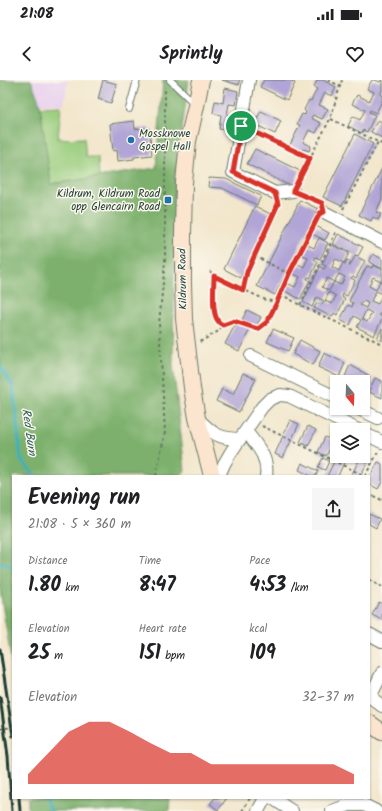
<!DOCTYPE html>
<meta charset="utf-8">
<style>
:root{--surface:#fff;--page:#f6f6f6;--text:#202124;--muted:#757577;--accent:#d93025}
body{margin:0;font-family:Kalam,sans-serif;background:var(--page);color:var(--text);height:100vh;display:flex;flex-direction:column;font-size:15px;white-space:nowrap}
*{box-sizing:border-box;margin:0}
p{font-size:13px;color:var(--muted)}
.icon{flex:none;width:22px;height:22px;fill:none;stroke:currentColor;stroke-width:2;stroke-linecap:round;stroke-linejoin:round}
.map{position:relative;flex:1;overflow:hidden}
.panel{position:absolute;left:12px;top:395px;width:358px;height:324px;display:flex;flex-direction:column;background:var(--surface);border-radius:0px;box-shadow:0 1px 3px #0004}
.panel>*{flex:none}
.needle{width:26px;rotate:161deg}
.tools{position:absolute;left:330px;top:295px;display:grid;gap:8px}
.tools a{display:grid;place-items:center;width:40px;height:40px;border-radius:0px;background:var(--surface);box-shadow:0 1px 3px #0004;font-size:20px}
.pin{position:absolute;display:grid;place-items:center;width:34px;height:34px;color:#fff;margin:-17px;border:2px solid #fff;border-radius:50%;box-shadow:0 1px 4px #0007}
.round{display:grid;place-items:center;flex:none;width:42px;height:42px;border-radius:0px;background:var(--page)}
.head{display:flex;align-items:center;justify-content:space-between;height:68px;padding:0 16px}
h1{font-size:22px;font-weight:700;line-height:30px}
.stats{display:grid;grid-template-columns:repeat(3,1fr);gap:6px;height:68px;padding:4px 16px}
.stats div{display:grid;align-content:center}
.stats b{font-size:20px;font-weight:700}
.stats small{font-size:11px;font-weight:400}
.stats p{font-size:11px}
.chart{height:112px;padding:8px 16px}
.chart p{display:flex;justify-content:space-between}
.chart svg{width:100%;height:72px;margin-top:4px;fill:var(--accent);opacity:.7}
.status{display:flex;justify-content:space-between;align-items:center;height:28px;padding:0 20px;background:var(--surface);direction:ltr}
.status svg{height:11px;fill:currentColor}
header{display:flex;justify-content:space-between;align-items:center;height:52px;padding:0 16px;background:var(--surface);font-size:18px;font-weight:700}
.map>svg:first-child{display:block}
.built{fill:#e9d2ee}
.green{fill:#9acd7d;stroke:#5c8558}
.forest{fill:#7bb06c;stroke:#4d7650}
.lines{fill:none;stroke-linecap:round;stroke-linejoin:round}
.stream{stroke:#3fafb7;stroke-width:3.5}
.building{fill:#b1a4d6;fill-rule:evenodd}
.lane-casing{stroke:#697869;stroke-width:8}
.street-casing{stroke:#697869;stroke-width:14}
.secondary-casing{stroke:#697869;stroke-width:18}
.path{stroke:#697869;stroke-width:2;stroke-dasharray:3 3;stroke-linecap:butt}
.lane{stroke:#fff;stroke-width:6}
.street{stroke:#fff;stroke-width:12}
.secondary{stroke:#fce5cf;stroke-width:16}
.rail{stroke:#1f3d34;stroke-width:3}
.path-bridge{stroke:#697869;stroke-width:2;stroke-dasharray:3 3;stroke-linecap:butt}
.route-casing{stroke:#fff;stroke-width:8}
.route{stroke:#d93025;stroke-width:5}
.poi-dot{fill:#1f6fb2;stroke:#fbf7ec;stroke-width:1.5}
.labels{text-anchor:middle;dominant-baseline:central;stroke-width:3;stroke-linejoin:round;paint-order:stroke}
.poi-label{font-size:11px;fill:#1f3d34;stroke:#fbf7ec;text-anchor:start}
.street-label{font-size:11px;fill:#1f3d34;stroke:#fbf7ec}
.water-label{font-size:12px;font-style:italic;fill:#295f5b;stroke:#fbf7ec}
</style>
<div class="status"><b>21:08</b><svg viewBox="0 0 49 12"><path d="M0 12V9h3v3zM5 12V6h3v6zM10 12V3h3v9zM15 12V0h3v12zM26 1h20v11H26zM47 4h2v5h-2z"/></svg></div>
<header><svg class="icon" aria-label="back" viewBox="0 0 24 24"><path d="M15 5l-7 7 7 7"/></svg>Sprintly<svg class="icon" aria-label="heart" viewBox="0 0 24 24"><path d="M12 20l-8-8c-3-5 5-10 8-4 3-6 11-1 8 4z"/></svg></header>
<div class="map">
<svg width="382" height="731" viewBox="0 0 382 731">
<rect width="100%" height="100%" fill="#fbf7ec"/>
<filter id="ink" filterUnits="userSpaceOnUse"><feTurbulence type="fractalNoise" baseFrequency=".025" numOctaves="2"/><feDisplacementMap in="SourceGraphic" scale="8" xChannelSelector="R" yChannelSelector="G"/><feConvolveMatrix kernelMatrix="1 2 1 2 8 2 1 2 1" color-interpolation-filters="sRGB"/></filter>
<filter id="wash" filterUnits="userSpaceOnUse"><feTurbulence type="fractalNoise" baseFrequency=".012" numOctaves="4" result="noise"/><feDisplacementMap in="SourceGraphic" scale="16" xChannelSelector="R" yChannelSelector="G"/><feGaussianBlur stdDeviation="0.9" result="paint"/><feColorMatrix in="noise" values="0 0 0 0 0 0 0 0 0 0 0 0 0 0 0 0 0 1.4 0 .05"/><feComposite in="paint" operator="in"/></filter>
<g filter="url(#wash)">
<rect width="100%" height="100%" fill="#f2e6cb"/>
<path class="built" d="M30,0h38l-4,24h-24z"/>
<path class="green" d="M61,26l-3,33 26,-1 2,19h12l1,20 -48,7 -11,-77z"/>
<g class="forest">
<path d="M0,0h31l9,24 11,80 105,-16 7,-88h26l-14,98 -2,187 12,106 -6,5h-166v196l-13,-82z"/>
<path d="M28,718h142l-1,13h-141z"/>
</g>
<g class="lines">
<g class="stream">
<path d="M0,286l13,20 8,74 14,16"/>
<path d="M0,484l3,-1 10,4"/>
<path d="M44,718l7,13"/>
</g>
</g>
<g id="blocks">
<g class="building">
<path d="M103,0l14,4 -6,19 -13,-4z"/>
<path d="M222,0h18l-1,5z"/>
<path d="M264,0h26l5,3 -8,17 -27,-13z"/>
<path d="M317,0h6l13,7 -4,9 -7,-3 -6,12 9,4 -6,10 -9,-4 -2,3 10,5 -5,10 -7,-3 -6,12 8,4 -2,5 -6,-2 -2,3 -12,-5 11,-22 -3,-1 5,-10 3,1 1,-3 -2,-2 5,-10 2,1 6,-12 -3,-2z"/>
<path d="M372,0h3l5,2 1,-2h1v11l-2,3 2,2v5l-6,12 -6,-3 -1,2 6,3 -8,17 -4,-2 -1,3 -14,-7 5,-10 7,4 5,-10 -13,-6 5,-9 12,6 5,-9 -7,-3z"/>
<path d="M225,8l13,3 -2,14 -7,-1 -2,11 7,1 -2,15 -13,-2 2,-14 -8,-2 2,-12 8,2z"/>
<path d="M261,31l20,10 -6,13 -21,-10z"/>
<path d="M378,40l4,2v16l-11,-6z"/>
<path d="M134,41l1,8 14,-1 3,27 -18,2v2l-16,2 -1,-11 -4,1 -3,-27z"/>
<path d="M355,54l18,10 -31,62 -19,-9z"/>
<path d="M255,69l45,22 -8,16 -45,-23z"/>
<path d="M382,88v31l-6,13 5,2 -3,6 -5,-3 -2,4 -12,-6z"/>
<path d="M209,98l17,1 35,17 -4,9 -35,-17 -14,-1z"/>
<path d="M300,120l18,9 -43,86 -18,-9z"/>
<path d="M255,126l17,9 -31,63 -17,-9z"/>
<path d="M316,146l13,7 -4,7 -13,-6z"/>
<path d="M338,154l25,13 -5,9 -25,-12z"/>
<path d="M319,158l9,5 -8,16 -4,-2 -2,2 4,3 -8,16 -2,-1 -1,2 3,2 -10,18 -17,-9 4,-7 8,4 5,-10 -9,-4 5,-10 8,4 4,-9 -7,-4 5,-10 8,4z"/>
<path d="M332,165l17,8 -5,10 -8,-4 -1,1 -3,7 7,4 4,-8 2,1 2,-4 4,2 -2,4h1l5,-10 10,5 -9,17 -3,-2 -2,2 4,2 -8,16 -4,-2 -1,3 3,2 -8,16 -3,-2 -2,4 -18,-9 3,-5 4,2 3,-4 -7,-4 -5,10 -9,-5 17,-35 4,2 2,-3 -4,-2zM339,194l6,3 -4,8 -7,-3 -5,9 -7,-4 5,-9 7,4zM329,212l7,4 -4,8 -7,-3z"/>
<path d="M373,174l9,5v10l-13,-7z"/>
<path d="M373,185l9,4v10l-1,2 -8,-4 -4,9 7,4 4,-9 2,1v12l-6,-3 -5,10 7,3 4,-9v18h-2l-1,2 3,2v2l-8,17 -17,-9 4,-7 -7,-4 -4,9 -10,-5 8,-15 4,2 1,-4 -4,-2 18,-35 5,2zM363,221l5,2 -2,5 -6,-3zM366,230l6,3 -5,9 -5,-3z"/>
<path d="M247,230l14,7 -5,10 -4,-2 -13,26 -14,-7 10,-19 4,1z"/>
<path d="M382,248v13l-5,-3z"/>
<path d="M273,249l21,9 -6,13 -21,-9z"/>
<path d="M300,260l20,11 -7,14 -20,-11z"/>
<path d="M324,273l21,10 -6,14 -21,-10z"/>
<path d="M350,285l20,11 -7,14v-8h-13l-6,-3z"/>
<path d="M243,293l13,6 -17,33 -23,-11 6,-12 11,5z"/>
<path d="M375,298l7,3v17l-13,-6z"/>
<path d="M290,340l9,4 -16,34 -8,-4z"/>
<path d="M308,346l8,4 -8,16 -8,-4z"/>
<path d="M325,357l9,4 -8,15 -8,-4z"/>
<path d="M363,375l7,3 -10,18h-9l10,-20h2z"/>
<path d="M337,376h10l-9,20h-11z"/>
<path d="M323,378l6,3 -4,9 -7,-3z"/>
<path d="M378,382l4,2v18l-4,7 -9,-5v-5z"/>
<path d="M302,383l16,8 -2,5h-5l-12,-6z"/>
<path d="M369,434l11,5 -4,9 -7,-4z"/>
<path d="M379,522l3,2v16l-10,-5z"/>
<path d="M215,718h12l-9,12 -8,-6z"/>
</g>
</g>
</g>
<g filter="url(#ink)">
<use href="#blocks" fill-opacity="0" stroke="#697869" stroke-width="1"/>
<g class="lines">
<defs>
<g id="lane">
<path d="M170,0l25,24"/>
<path d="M129,29l8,-29"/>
</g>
<g id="street">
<path d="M249,0l-16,92 42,21 18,-2"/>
<path d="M324,132l58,30"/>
<path d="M251,276l86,42"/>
<path d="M357,328l21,10"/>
<path d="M197,338c15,15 21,21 43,21"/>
<path d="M246,351c10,14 23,26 20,45"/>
<path d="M363,353l19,9"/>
<path d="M219,396l5,-12 7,-12 31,-45 8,-8 10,-4 9,1 69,34"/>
<path d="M369,554l13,7"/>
<path d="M369,616l13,10"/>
<path d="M370,617l12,-24"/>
<path d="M272,718l20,13"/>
<path d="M258,731l7,-13"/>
<path d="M332,731l17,-6h15l12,6"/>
</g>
<g id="secondary">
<path d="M201,0l-5,26 -8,35 -4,42 -1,51v49l1,36 8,69 5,30 15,58"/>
<path d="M369,643l13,9"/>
</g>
</defs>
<use href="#lane" class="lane-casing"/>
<use href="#street" class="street-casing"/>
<use href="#secondary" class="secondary-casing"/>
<g class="path">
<path d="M328,0l12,6"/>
<path d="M331,39l51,25"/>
<path d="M252,51l58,27"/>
<path d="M298,101l32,-62 12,-39"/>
<path d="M304,115l16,7"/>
<path d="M343,129l35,-67"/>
<path d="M255,176l34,18"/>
<path d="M210,191l4,5 -1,30 2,9 3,6 5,4 11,-4 24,8 9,-7 14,-28 19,11 82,39"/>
<path d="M214,196l52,24 11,2"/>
<path d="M243,210l4,-18 31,-68"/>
<path d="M281,214l8,-20 27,-53"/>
<path d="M300,225l37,-75"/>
<path d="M200,262l17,-10 6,-7"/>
<path d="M262,346l103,50"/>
<path d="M156,396l9,-44 -6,-108 6,-62v-175"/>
<path d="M365,396l13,-24"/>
<path d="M369,418l2,-3 11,5"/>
<path d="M369,500l13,7"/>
<path d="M242,731l8,-13"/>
</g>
<use href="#lane" class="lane"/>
<use href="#street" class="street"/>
<use href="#secondary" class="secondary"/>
<g class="rail">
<path d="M0,569l13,87"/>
<path d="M0,617l8,59 4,55"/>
<path d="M19,718l1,13"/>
</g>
<path class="path-bridge" d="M0,649l13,-2"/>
</g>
</g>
<g class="lines" filter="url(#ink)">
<defs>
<path id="route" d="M241,46l69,32 -17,33 29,12 2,9 -4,1 -31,61 -12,28 -10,20 -9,7 -24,-8 -11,4c-2,-1 -4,-2 -5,-4 -7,-9 -4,-34 -4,-45l29,14 4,-18 31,-68 -3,-11 -42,-21z"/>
</defs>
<use href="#route" class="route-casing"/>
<use href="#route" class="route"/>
</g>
<g class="poi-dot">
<circle cx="131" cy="60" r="4"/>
<rect x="164" y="116" width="8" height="8" rx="2"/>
</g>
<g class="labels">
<g class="poi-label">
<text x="139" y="54">Mossknowe<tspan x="139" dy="13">Gospel Hall</tspan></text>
<text x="160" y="114" text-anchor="end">Kildrum, Kildrum Road<tspan x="160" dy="13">opp Glencairn Road</tspan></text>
</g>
<g class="street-label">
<text transform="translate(183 199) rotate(-91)">Kildrum Road</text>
</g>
<g class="water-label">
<text transform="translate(29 352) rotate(82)">Red Burn</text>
</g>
</g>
</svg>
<div class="tools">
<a><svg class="needle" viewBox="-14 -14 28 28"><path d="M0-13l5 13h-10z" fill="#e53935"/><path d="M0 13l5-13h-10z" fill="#757577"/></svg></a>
<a><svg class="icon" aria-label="layers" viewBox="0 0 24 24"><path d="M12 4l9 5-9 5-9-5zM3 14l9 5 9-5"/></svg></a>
</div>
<div class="pin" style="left:241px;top:46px;background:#1e9e55"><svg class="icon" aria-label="arrive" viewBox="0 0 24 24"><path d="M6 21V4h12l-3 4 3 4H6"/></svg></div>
<section class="panel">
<div class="head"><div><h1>Evening run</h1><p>21:08 · 5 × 360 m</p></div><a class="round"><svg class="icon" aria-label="share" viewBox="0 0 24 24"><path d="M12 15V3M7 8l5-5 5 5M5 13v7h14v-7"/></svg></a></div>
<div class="stats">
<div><p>Distance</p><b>1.80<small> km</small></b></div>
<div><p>Time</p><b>8:47</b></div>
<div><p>Pace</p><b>4:53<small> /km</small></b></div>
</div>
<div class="stats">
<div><p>Elevation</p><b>25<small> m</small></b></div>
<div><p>Heart rate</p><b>151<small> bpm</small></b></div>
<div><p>kcal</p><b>109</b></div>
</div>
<div class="chart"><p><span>Elevation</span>32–37 m</p>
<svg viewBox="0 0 160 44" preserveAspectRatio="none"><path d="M0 44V38L10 25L20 12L30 6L40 6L50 12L60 19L70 25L80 25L90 32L100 32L110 32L120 32L130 32L140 32L150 32L160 38V44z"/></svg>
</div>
</section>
</div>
